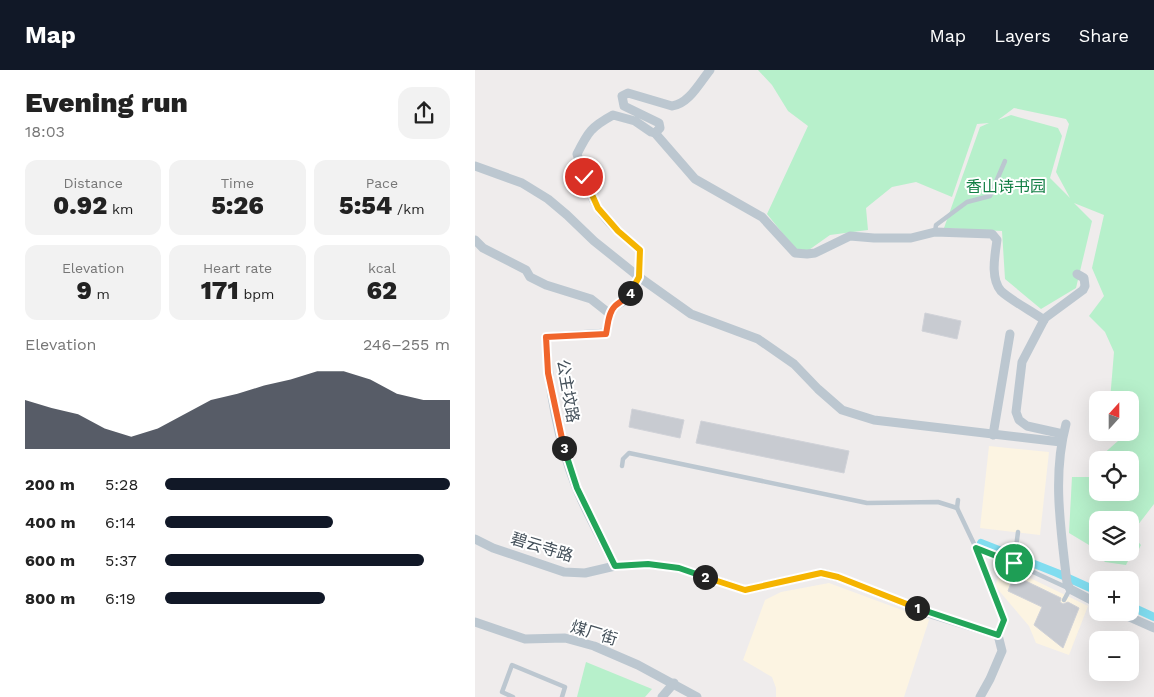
<!DOCTYPE html>
<meta charset="utf-8">
<style>
:root{--surface:#fff;--page:#f2f2f2;--text:#222;--muted:#767676;--accent:#111827}
body{margin:0;font-family:"Work Sans","Noto Sans SC",sans-serif;background:var(--page);color:var(--text);height:100vh;display:flex;flex-direction:column;font-size:19px;white-space:nowrap}
*{box-sizing:border-box;margin:0}
p{font-size:16px;color:var(--muted)}
.icon{flex:none;width:28px;height:28px;fill:none;stroke:currentColor;stroke-width:2;stroke-linecap:round;stroke-linejoin:round}
.map{position:relative;flex:1;overflow:hidden}
.panel{display:flex;flex-direction:column;background:var(--surface);width:475px}
.panel>*{flex:none}
.needle{width:32px;rotate:21deg}
.buttons{position:absolute;left:614px;top:321px;display:grid;gap:10px}
.buttons a{display:grid;place-items:center;width:50px;height:50px;border-radius:10px;background:var(--surface);box-shadow:0 5px 20px #0002;font-size:25px}
.pin{position:absolute;display:grid;place-items:center;width:42px;height:42px;color:#fff;margin:-21px;border:2px solid #fff;border-radius:50%;box-shadow:0 1px 5px #0007}
.km{position:absolute;width:25px;height:25px;margin:-12px;border-radius:50%;background:#222;color:#fff;font-size:14px;line-height:25px;text-align:center}
.round{display:grid;place-items:center;flex:none;width:52px;height:52px;border-radius:15px;background:var(--page)}
.summary{display:flex;align-items:center;justify-content:space-between;height:85px;padding:0 25px}
h1{font-size:28px;font-weight:800;line-height:38px}
.figures{display:grid;grid-template-columns:repeat(3,1fr);gap:8px;height:85px;padding:5px 25px}
.figures div{display:grid;align-content:center;border-radius:12px;background:var(--page);text-align:center}
.figures b{font-size:25px;font-weight:800}
.figures small{font-size:14px;font-weight:400}
.figures p{font-size:14px}
.chart{height:140px;padding:10px 25px}
.chart p{display:flex;justify-content:space-between}
.chart svg{width:100%;height:90px;margin-top:5px;fill:var(--accent);opacity:.7}
ul{padding:0 25px;list-style:none;font-size:16px}
li{display:grid;grid-template-columns:80px 60px 1fr;align-items:center;height:38px}
li i{height:12px;border-radius:6px;background:var(--accent)}
header{display:flex;align-items:center;gap:30px;box-sizing:border-box;height:70px;padding:0 25px;background:var(--accent);color:#fff}
header strong{font-size:24px}
nav{display:flex;gap:28px;margin-inline-start:auto;font-size:18px}
main{display:flex;flex:1;min-height:0}
.map>svg:first-child{display:block}
.commercial{fill:#fcf4e2}
.green{fill:#b7f0cb;fill-rule:evenodd}
.lines{fill:none;stroke-linecap:round;stroke-linejoin:round}
.canal{stroke:#81ddf0;stroke-width:8}
.building{fill:#c8cbd1;stroke:#d0d2d8}
.lane{stroke:#bcc7d0;stroke-width:4.5}
.street{stroke:#bcc7d0;stroke-width:9}
.split-1-casing{stroke:#fff;stroke-width:10}
.split-2-casing{stroke:#fff;stroke-width:10}
.split-3-casing{stroke:#fff;stroke-width:10}
.split-4-casing{stroke:#fff;stroke-width:10}
.split-5-casing{stroke:#fff;stroke-width:10}
.split-1{stroke:#22a559;stroke-width:6}
.split-2{stroke:#f5b400;stroke-width:6}
.split-3{stroke:#22a559;stroke-width:6}
.split-4{stroke:#f0652b;stroke-width:6}
.split-5{stroke:#f5b400;stroke-width:6}
.labels{text-anchor:middle;dominant-baseline:central;stroke-width:4;stroke-linejoin:round;paint-order:stroke}
.park-label{font-size:16px;fill:#127e44;stroke:#fff}
.street-label{font-size:16px;fill:#44505a;stroke:#fff}
</style>
<header>
<strong>Map</strong>
<nav><a>Map</a><a>Layers</a><a>Share</a></nav>
</header>
<main>
<section class="panel">
<div class="summary"><div><h1>Evening run</h1><p>18:03</p></div><a class="round"><svg class="icon" aria-label="share" viewBox="0 0 24 24"><path d="M12 15V3M7 8l5-5 5 5M5 13v7h14v-7"/></svg></a></div>
<div class="figures">
<div><p>Distance</p><b>0.92<small> km</small></b></div>
<div><p>Time</p><b>5:26</b></div>
<div><p>Pace</p><b>5:54<small> /km</small></b></div>
</div>
<div class="figures">
<div><p>Elevation</p><b>9<small> m</small></b></div>
<div><p>Heart rate</p><b>171<small> bpm</small></b></div>
<div><p>kcal</p><b>62</b></div>
</div>
<div class="chart"><p><span>Elevation</span>246–255 m</p>
<svg viewBox="0 0 160 44" preserveAspectRatio="none"><path d="M0 44V20L10 24L20 27L30 34L40 38L50 34L60 27L70 20L80 17L90 13L100 10L110 6L120 6L130 10L140 17L150 20L160 20V44z"/></svg>
</div>
<ul>
<li><b>200 m</b>5:28<i style="width:100%"></i></li>
<li><b>400 m</b>6:14<i style="width:59%"></i></li>
<li><b>600 m</b>5:37<i style="width:91%"></i></li>
<li><b>800 m</b>6:19<i style="width:56%"></i></li>
</ul>
</section>
<div class="map">
<svg width="679" height="627" viewBox="0 0 679 627">
<rect width="100%" height="100%" fill="#efecec"/>
<g class="commercial">
<path d="M514,376l60,6 -9,83 -60,-7z"/>
<path d="M528,495l85,41 -19,49 -33,-12 -7,-17 -34,-40z"/>
<path d="M354,513l100,37 -25,77h-128v-9l-4,-11 -29,-17 22,-60 16,-8z"/>
</g>
<g class="green">
<path d="M283,0h396v434l-23,30 10,11c-4,10 -11,10 -15,20l-21,-3 -16,-17 -20,-12 3,-56h18l7,-14v29h33v-32h-31l2,-4 26,-23 3,-1v-32h-20l4,-48 -9,-20 -16,-16 15,-20 -12,-28 12,-53 -30,-12 18,18 -16,67 -35,21 -36,-30 -3,-48 -58,-3 36,-101 9,-4 -12,1 -25,73 -36,-15 -24,5 -26,21 2,22 -38,5 -24,17 -10,-2 -29,-36 41,-88 -20,-15 -16,-26zM539,38l52,11 3,5 -13,48 14,26 -20,-20 12,-42 -4,-8 -47,-13 -13,5zM622,450h33v32h-33z"/>
<path d="M111,592l66,27 -7,8h-68z"/>
</g>
<g class="lines">
<g class="canal">
<path d="M506,473l76,30 40,18"/>
<path d="M655,536l24,11"/>
</g>
</g>
<g class="building">
<path d="M450,243l36,8 -4,18 -35,-8z"/>
<path d="M157,339l52,11 -4,18 -51,-11z"/>
<path d="M226,351l148,30 -5,22 -148,-30z"/>
<path d="M530,501l56,27 -1,4 3,2 5,-2 11,6 -16,40 -29,-23 8,-18 -34,-16 3,-8 -9,-4z"/>
</g>
<g class="lines">
<g class="lane">
<path d="M460,162l1,-7 31,-23 23,-6 15,-35"/>
<path d="M147,396l1,-7 6,-6 238,50 71,-1 19,6 19,40 38,15 56,26 -6,11"/>
<path d="M482,438l1,-8"/>
<path d="M501,478l28,72 -6,15"/>
<path d="M539,493l4,-31"/>
<path d="M38,627l-11,-5 10,-27 53,22 -3,10"/>
</g>
<g class="street">
<path d="M180,63l40,46 67,38 33,36 12,1 8,-1 35,-17 24,2h37l24,-6 57,2 5,6c-2,15 -7,38 4,51 8,8 32,21 43,29"/>
<path d="M0,96l47,17 26,16 19,16 27,26 45,36 52,37 67,25 36,25 24,25 24,21 32,10 187,22"/>
<path d="M0,170l8,8 43,22 4,7 16,8 45,14 19,15"/>
<path d="M591,354c-14,52 -5,106 1,159l3,6 27,14"/>
<path d="M588,364l-36,-8 -8,-6 -3,-8 6,-50 23,-44 38,-28 2,-4 -1,-8 -7,-4"/>
<path d="M518,365l17,-101"/>
<path d="M0,469l18,9 71,24 21,1 30,-7 33,-2 31,4 66,22 76,-17 17,4 96,38 64,20 4,16 -12,28 -10,18"/>
<path d="M140,496c-13,-26 -28,-52 -39,-79 -18,-46 -28,-101 -30,-150l60,-4 4,-19 5,-8 9,-5 6,-7 9,-17 1,-27c-14,-12 -31,-25 -41,-41 -11,-16 -16,-37 -22,-55 11,-22 14,-27 36,-39l22,6 16,11 4,1 5,-5 -1,-5 -35,-17 -2,-10 6,-3 44,13c17,-2 28,-24 38,-36"/>
<path d="M643,542l36,16"/>
<path d="M0,552l50,17 40,-1 29,8 44,19 59,32"/>
<path d="M187,627l12,-14"/>
</g>
</g>
<g class="lines">
<defs>
<path id="split-1" d="M442,538l81,27 6,-15 -28,-72 38,15"/>
<path id="split-2" d="M230,507l40,13 76,-17 17,4 79,31"/>
<path id="split-3" d="M89,378l13,40 38,78 33,-2 31,4 26,9"/>
<path id="split-4" d="M89,378l-16,-75 -2,-36 60,-3c2,-9 2,-21 9,-28 6,-5 11,-7 15,-13"/>
<path id="split-5" d="M109,107l14,31 20,23 22,19 -1,27 -9,16"/>
</defs>
<use href="#split-1" class="split-1-casing"/>
<use href="#split-2" class="split-2-casing"/>
<use href="#split-3" class="split-3-casing"/>
<use href="#split-4" class="split-4-casing"/>
<use href="#split-5" class="split-5-casing"/>
<use href="#split-1" class="split-1"/>
<use href="#split-2" class="split-2"/>
<use href="#split-3" class="split-3"/>
<use href="#split-4" class="split-4"/>
<use href="#split-5" class="split-5"/>
</g>
<g class="labels">
<g class="park-label">
<text x="531" y="116">香山诗书园</text>
</g>
<g class="street-label">
<text transform="translate(93 321) rotate(80)">公主坟路</text>
<text transform="translate(67 477) rotate(17)">碧云寺路</text>
<text transform="translate(119 563) rotate(17)">煤厂街</text>
</g>
</g>
</svg>
<div class="buttons">
<a><svg class="needle" viewBox="-14 -14 28 28"><path d="M0-13l5 13h-10z" fill="#e53935"/><path d="M0 13l5-13h-10z" fill="#767676"/></svg></a>
<a><svg class="icon" aria-label="locate" viewBox="0 0 24 24"><circle cx="12" cy="12" r="6"/><path d="M12 2v4M12 18v4M2 12h4M18 12h4"/></svg></a>
<a><svg class="icon" aria-label="layers" viewBox="0 0 24 24"><path d="M12 4l9 5-9 5-9-5zM3 14l9 5 9-5"/></svg></a>
<a>+</a>
<a>−</a>
</div>
<div class="pin" style="left:539px;top:493px;background:#1e9e55"><svg class="icon" aria-label="arrive" viewBox="0 0 24 24"><path d="M6 21V4h12l-3 4 3 4H6"/></svg></div>
<div class="pin" style="left:109px;top:107px;background:#d93025"><svg class="icon" aria-label="check" viewBox="0 0 24 24"><path d="M5 12l5 5 9-10"/></svg></div>
<b class="km" style="left:442px;top:538px">1</b>
<b class="km" style="left:230px;top:507px">2</b>
<b class="km" style="left:89px;top:378px">3</b>
<b class="km" style="left:155px;top:223px">4</b>
</div>
</main>
